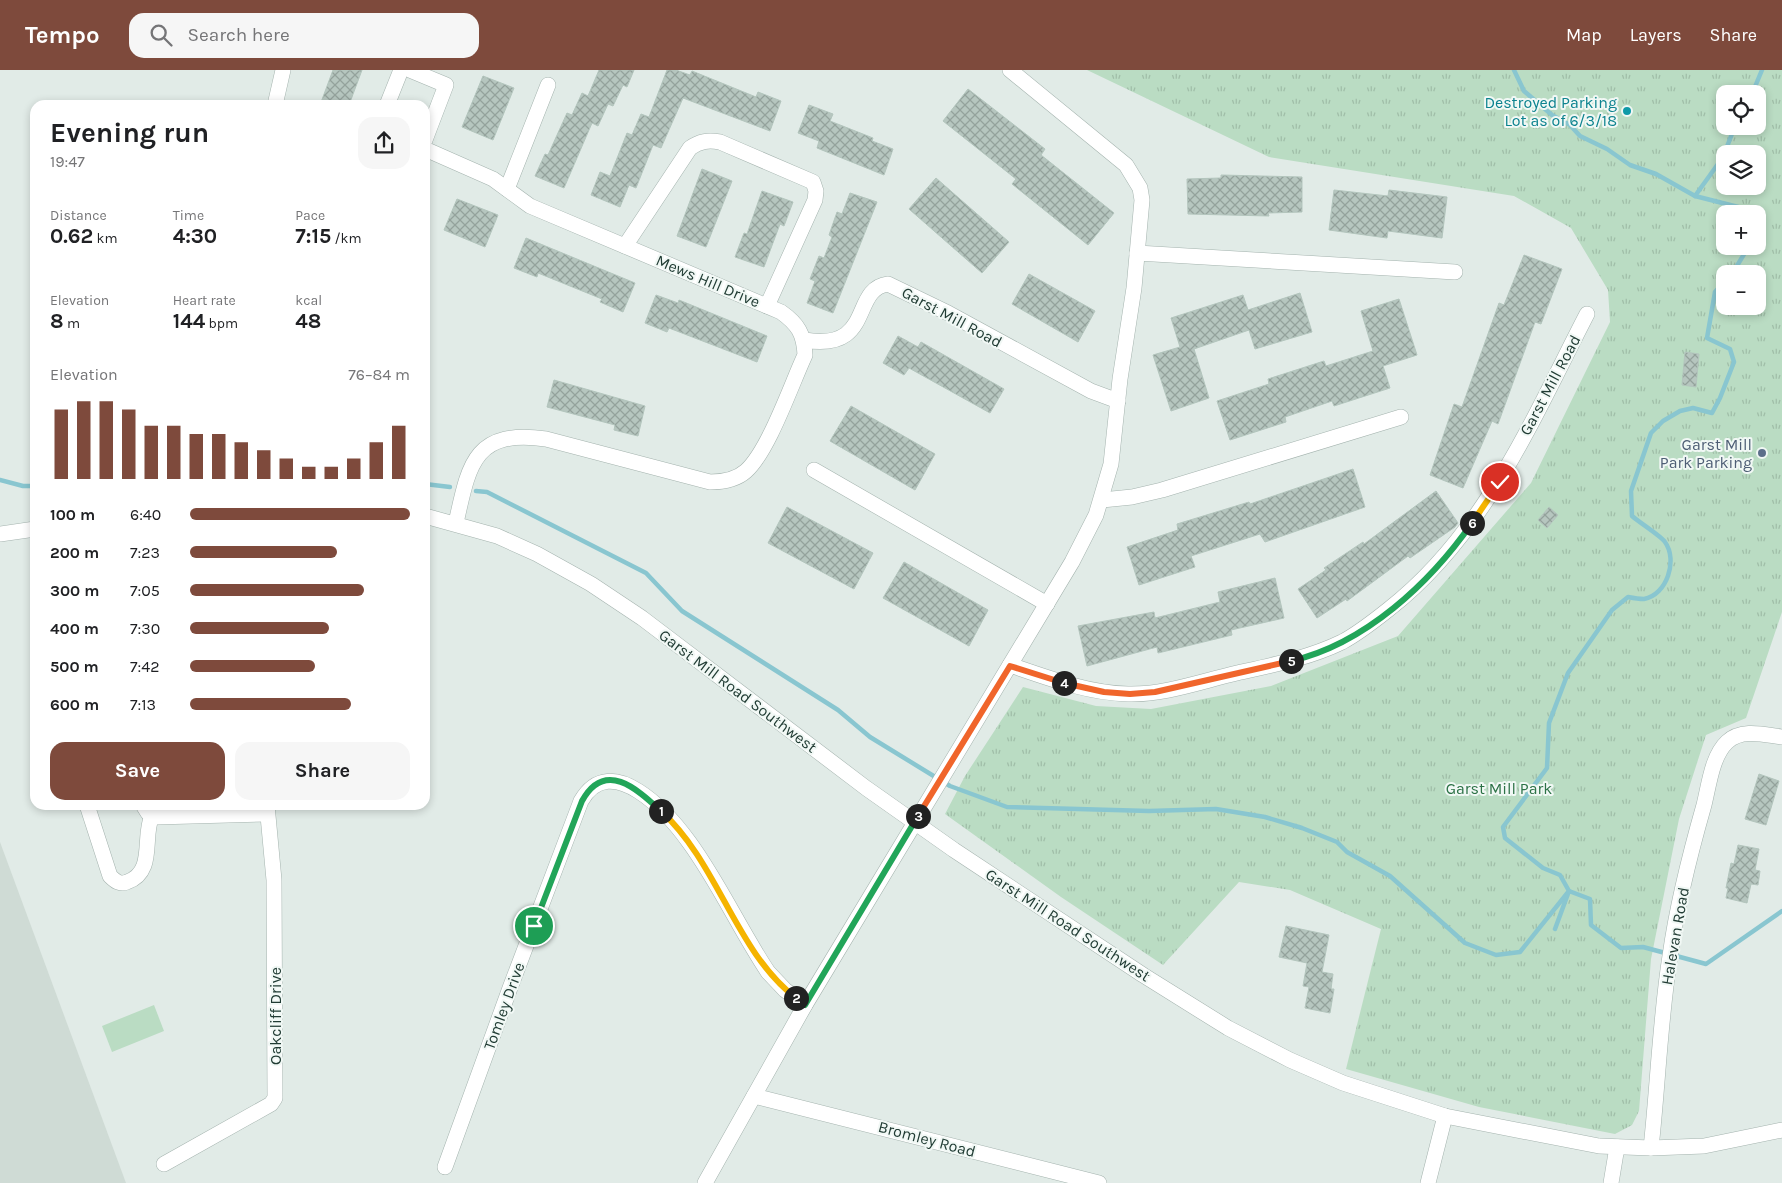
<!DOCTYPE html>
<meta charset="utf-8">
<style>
:root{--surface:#fff;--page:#f6f6f6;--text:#202124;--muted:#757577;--accent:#7e4a3c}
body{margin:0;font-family:Karla,sans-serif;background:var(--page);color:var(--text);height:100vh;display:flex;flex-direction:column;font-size:19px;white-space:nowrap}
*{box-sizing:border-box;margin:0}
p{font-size:16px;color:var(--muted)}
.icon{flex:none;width:28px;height:28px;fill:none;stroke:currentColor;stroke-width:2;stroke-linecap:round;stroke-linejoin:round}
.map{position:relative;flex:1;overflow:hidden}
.drawer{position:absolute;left:30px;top:30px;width:400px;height:710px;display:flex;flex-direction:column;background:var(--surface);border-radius:15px;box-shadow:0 2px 8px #0003}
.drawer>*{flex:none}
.tools{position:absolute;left:1716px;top:15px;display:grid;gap:10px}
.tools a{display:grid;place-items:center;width:50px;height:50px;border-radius:10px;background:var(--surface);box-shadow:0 2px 8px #0003;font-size:25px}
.pin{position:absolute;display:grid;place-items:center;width:42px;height:42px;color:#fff;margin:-21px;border:2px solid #fff;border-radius:50%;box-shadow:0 1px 5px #0007}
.km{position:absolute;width:25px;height:25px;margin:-12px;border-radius:50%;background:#222;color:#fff;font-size:14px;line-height:25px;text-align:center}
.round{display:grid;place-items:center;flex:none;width:52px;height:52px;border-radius:15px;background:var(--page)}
.summary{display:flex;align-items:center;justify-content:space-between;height:85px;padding:0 20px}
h1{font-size:28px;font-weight:700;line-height:38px}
.figures{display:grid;grid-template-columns:repeat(3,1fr);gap:8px;height:85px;padding:5px 20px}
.figures div{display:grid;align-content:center}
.figures b{font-size:21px;font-weight:700}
.figures small{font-size:14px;font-weight:400}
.figures p{font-size:14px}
.chart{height:140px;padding:10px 20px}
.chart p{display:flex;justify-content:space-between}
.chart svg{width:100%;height:90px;margin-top:5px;stroke:var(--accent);stroke-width:6}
.cta{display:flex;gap:10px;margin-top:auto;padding:10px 20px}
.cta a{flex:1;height:58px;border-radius:15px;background:var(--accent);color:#fff;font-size:20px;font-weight:700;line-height:58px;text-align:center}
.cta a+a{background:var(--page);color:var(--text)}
ul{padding:0 20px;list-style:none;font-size:16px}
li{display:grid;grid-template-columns:80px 60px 1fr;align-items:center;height:38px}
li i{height:12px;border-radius:6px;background:var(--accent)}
header{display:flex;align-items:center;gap:30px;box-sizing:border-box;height:70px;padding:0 25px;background:var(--accent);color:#fff}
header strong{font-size:24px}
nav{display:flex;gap:28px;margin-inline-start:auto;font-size:18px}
.search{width:350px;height:45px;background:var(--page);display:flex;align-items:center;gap:12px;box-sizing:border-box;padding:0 18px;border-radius:15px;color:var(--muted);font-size:19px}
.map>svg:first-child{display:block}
.built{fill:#cfdbd5}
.grass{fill:#badcc3}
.park{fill:url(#park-tufts);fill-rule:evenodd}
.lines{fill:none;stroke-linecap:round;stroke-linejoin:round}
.stream{stroke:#89c6d0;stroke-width:4.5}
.building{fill:url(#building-cross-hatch);stroke:#b3c5bd}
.minor-casing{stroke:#a4b3ae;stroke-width:16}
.tertiary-casing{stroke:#a4b3ae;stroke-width:16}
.minor{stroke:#fff;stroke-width:15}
.tertiary{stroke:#fff;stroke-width:15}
.split-1-casing{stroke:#fff;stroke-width:10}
.split-2-casing{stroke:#fff;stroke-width:10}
.split-3-casing{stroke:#fff;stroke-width:10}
.split-4-casing{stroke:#fff;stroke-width:10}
.split-5-casing{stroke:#fff;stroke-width:10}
.split-6-casing{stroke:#fff;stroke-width:10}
.split-7-casing{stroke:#fff;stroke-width:10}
.split-1{stroke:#22a559;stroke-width:6}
.split-2{stroke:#f5b400;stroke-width:6}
.split-3{stroke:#22a559;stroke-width:6}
.split-4{stroke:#f0652b;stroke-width:6}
.split-5{stroke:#f0652b;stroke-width:6}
.split-6{stroke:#22a559;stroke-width:6}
.split-7{stroke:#f5b400;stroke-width:6}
.culture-dot{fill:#0f9aa8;stroke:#f1f8f5;stroke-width:2}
.service-dot{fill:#5c6f8a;stroke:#f1f8f5;stroke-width:2}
.labels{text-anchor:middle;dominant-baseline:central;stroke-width:4;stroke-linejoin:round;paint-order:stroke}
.culture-label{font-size:16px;fill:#0d838f;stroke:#f1f8f5;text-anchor:end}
.street-label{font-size:16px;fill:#213c34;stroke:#f1f8f5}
.service-label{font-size:16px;fill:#4e5e75;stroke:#f1f8f5;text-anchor:end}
.park-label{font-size:16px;fill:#2c7246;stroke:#f1f8f5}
</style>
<header>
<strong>Tempo</strong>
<div class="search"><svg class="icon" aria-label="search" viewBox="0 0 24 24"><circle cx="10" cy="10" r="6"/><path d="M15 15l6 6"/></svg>Search here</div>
<nav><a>Map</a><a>Layers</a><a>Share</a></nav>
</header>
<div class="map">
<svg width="1782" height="1113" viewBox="0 0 1782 1113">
<defs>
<pattern id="park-tufts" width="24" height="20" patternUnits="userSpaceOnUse" patternTransform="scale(1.25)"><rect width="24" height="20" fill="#badcc3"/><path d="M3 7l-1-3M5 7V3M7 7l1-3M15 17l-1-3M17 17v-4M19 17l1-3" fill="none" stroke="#a0bea8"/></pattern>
<pattern id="building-cross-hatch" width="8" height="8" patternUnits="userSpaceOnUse" patternTransform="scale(1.25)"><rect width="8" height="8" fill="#b6c6bf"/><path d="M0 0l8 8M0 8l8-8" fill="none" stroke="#94a29c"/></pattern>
</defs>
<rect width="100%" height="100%" fill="#e1ebe7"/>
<path class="built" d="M0,772l126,341h-126z"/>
<path class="grass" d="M154,935l10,26 -52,21 -10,-26z"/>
<path class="park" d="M1087,0h695v542l-36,106 -40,17 -27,84 -28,140 -12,152 -7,14 -17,9 -136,-27 -133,-38 35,-140 -91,-39 -51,-8 -76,83 -102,-68 -116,-83 20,-38 58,-89 73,19 55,3 120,-23 127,-50 133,-153 79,-161 -2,-32 -37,-62 -57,-32 -245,-39zM1725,24h33v32h-33zM1725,84h33v32h-33zM1725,144h33v32h-33zM1725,204h33v32h-33z"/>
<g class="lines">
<g class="stream">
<path d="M1514,0l10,21 28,24 18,10 10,11 27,13 23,16 26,9 39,22 55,14 2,4"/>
<path d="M1752,24l10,-24"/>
<path d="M1695,126l28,-39 12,-31"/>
<path d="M1732,204l17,-28"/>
<path d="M0,410l23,6h12"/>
<path d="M425,414l25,3"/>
<path d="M476,421l11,1 159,81 36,38 156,99 32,27 80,49 57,21 142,4 67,-2 49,8 37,11 35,14 10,10 43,24 75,67 31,12 24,-3 49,-61 -9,-16 -17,-7 -38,-30 -2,-11 44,-59 2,-45 19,-50 44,-63 16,-13c5,1 11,2 16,2 23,-4 34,-39 21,-57 -4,-6 -25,-19 -33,-26l-1,-25 20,-58 12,-12 17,-10 13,-3 19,5 8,-15 14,-36 -4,-13 -23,-11 8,-46 10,-11"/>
<path d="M1555,859l14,-38 21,8 1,26 30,23 22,-1 63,17 76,-53"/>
</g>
</g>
<g class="building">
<path d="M333,0h29l-13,35h-29z"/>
<path d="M599,0h35l-7,17 -4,-2 -10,21 -5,-2 -10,22 -6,-3 -28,65 -29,-12 10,-22 3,1 19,-42 5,2 10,-22 6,3z"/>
<path d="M667,0h9l14,5 2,-4 64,26 2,-5 23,9 -11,30 -87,-33 -22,50 -8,-3 -17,43 -7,-3 -9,22 -29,-12 9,-23 10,4 17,-43 5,2 9,-21 8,3z"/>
<path d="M483,6l31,12 -21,52 -31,-13z"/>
<path d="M968,19l77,60 -4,6 73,58 -26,32 -76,-61 4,-5 -73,-58z"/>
<path d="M809,35l24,9 -3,7 43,17 -1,3 21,8 -9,26 -67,-27 2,-7 -21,-8z"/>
<path d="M702,99l30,12 -26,66 -29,-11z"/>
<path d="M1221,105l81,2v35l-34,1 1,3 -81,-2 -1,-35 34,-1z"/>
<path d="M936,108l73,64 -27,31 -73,-64z"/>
<path d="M1334,120l54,6 1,-6 58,7 -5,41 -54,-7 -1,7 -58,-8z"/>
<path d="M762,121l31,11 -9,24 -4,-2 -16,43 -29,-10 9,-24 3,1z"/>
<path d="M850,123l27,9 -44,111 -26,-10 8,-22 -5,-2 9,-23 5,2 8,-21 -3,-2 8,-23 5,2z"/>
<path d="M457,129l41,16 -13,32 -41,-17z"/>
<path d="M526,168l109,45 -12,29 -23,-10 2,-3 -64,-26 -1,4 -23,-9z"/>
<path d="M1524,185l38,14 -21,55 -6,-2 -37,102 -6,-3 -29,67 -33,-13 24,-71 8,3 37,-104 5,2z"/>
<path d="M1029,204l66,37 -17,31 -66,-38z"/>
<path d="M1300,223l12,39 -57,17 -6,-19 -55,19 15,49 -38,13 -18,-56 27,-8 -9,-29 72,-23 5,15z"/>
<path d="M656,225l22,8 1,-3 88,36 -10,26 -88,-34 -2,4 -22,-9z"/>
<path d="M1399,229l18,56 -34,11 7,22 -56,18 -2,-5 -47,16 1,5 -56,18 -13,-39 52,-17 -1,-5 56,-18 2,5 47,-15 -12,-40z"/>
<path d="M898,266l20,11 3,-5 83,47 -14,24 -81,-45 -5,7 -21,-12z"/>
<path d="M1685,282l14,2 -3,33 -14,-2z"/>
<path d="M554,310l91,26 -7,30 -24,-6 1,-5 -68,-18z"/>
<path d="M851,336l84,48 -20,36 -85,-49z"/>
<path d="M1353,399l12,38 -100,35 -5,-8 -69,22 4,11 -56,18 -12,-38 51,-17 -1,-6 72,-22 1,2z"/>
<path d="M1436,421l22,32 -3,4 -45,31 -2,-2 -61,45 -1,-2 -29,19 -19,-29 28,-19 -2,-2 39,-26 1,2z"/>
<path d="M787,437l86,46 -19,36 -86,-46z"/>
<path d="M1549,437l9,8 -11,13 -9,-8z"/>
<path d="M904,492l84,48 -19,36 -86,-48z"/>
<path d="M1275,508l9,40 -53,12 1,5 -74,18 -1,-6 -70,19 -9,-40 76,-14 1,6 65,-16 -2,-10z"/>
<path d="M1759,704l20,7 -13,44 -21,-6z"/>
<path d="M1738,775l21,4 -4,21 5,1 -2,14 -7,-1 -4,19 -21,-5 2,-10h-2l5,-25 3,1z"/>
<path d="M1286,856l43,9 -7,37 11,2 -2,15h3l-4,24 -25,-5 4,-21 -6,-1 4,-23 -28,-6z"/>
</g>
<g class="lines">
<defs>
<g id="minor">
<path d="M410,0l36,15 -21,55"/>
<path d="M387,35l14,-35"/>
<path d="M425,79l68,30 37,27 251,106c17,12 23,22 24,43 -14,30 -36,95 -59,116 -10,9 -23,11 -36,11l-164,-43c-72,-10 -77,25 -90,84"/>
<path d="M507,119l41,-104"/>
<path d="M625,176l65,-98c10,-7 18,-8 30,-6l93,40 3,9 -1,9 -48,106"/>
<path d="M1137,183l318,19"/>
<path d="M804,270c71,12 46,-51 84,-56l60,29 143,78 27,10"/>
<path d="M814,400l233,134"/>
<path d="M1102,430l30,-3 30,-7 239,-73"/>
<path d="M1010,595c38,13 78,28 118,29 36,1 74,-13 109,-21 36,-8 72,-15 105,-31 17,-9 32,-21 47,-33 96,-75 143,-189 198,-295"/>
<path d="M87,735l23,71c5,5 10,9 17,6 29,-10 15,-46 25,-66"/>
<path d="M143,735l5,8 8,4 111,-3"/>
<path d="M754,1026l345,87"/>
<path d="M1651,1078c7,-64 9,-128 19,-192 7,-51 20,-102 34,-151 5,-20 8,-49 23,-63 15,-14 38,-7 55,-5"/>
<path d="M164,1094l107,-60 4,-6 -1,-218 -7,-75"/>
<path d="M445,1097l65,-179 71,-187c30,-52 87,12 108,41 30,41 51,88 79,130l17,18 20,15"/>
<path d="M705,1113l100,-178 267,-443 24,-47 15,-51 9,-85 14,-91 8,-88 -2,-12 -14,-23 -116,-95"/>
<path d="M1428,1113l17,-67"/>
<path d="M1611,1113l6,-36"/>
</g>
<g id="tertiary">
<path d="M275,35l8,-35"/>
<path d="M425,446l72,20 40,18 54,30 51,34 224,170 88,62 189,125 85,53 62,32 53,23 102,33 154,30 52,2 53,-2 78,-16"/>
<path d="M0,464l35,-5"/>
</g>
</defs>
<use href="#minor" class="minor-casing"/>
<use href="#tertiary" class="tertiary-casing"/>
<use href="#minor" class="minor"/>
<use href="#tertiary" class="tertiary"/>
</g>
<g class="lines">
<defs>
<path id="split-1" d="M534,856l48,-125c23,-42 55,-12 79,10"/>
<path id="split-2" d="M661,741c58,53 74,140 135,187"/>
<path id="split-3" d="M796,928l9,7 113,-189"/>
<path id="split-4" d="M918,746l92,-150 54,17"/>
<path id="split-5" d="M1064,613l40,9 26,2 25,-2 136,-31"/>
<path id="split-6" d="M1291,591c74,-17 139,-78 181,-138"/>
<path id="split-7" d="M1472,453l28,-41"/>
</defs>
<use href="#split-1" class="split-1-casing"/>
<use href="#split-2" class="split-2-casing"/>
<use href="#split-3" class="split-3-casing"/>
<use href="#split-4" class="split-4-casing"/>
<use href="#split-5" class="split-5-casing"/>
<use href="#split-6" class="split-6-casing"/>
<use href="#split-7" class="split-7-casing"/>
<use href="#split-1" class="split-1"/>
<use href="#split-2" class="split-2"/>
<use href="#split-3" class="split-3"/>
<use href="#split-4" class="split-4"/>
<use href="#split-5" class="split-5"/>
<use href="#split-6" class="split-6"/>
<use href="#split-7" class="split-7"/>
</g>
<circle class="culture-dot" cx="1627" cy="41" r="5"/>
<circle class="service-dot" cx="1762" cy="383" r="5"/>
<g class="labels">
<g class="culture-label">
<text x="1617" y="32">Destroyed Parking<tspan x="1617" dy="18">Lot as of 6/3/18</tspan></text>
</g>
<g class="street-label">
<text transform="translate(708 211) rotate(23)">Mews Hill Drive</text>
<text transform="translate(952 247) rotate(28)">Garst Mill Road</text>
<text transform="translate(1550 315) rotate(-62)">Garst Mill Road</text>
<text transform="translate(738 621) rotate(37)">Garst Mill Road Southwest</text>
<text transform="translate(1068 855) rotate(33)">Garst Mill Road Southwest</text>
<text transform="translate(1675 866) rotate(-80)">Halevan Road</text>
<text transform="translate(504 936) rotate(-70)">Tomley Drive</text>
<text transform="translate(275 946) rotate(-90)">Oakcliff Drive</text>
<text transform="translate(927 1069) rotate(15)">Bromley Road</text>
</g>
<g class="service-label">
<text x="1752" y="374">Garst Mill<tspan x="1752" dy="18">Park Parking</tspan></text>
</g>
<g class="park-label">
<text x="1499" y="718">Garst Mill Park</text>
</g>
</g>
</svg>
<div class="tools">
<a><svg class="icon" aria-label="locate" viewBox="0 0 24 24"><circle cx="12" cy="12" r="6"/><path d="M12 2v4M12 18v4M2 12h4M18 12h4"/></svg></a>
<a><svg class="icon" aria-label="layers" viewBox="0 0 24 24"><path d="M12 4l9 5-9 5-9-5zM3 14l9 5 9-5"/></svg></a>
<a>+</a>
<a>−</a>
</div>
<div class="pin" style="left:534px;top:856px;background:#1e9e55"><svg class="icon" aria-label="arrive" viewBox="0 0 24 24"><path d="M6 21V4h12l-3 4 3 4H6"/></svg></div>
<div class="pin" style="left:1500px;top:412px;background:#d93025"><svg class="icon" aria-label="check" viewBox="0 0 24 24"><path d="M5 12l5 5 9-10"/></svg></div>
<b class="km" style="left:661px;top:741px">1</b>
<b class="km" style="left:796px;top:928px">2</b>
<b class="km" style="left:918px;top:746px">3</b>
<b class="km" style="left:1064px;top:613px">4</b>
<b class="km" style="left:1291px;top:591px">5</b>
<b class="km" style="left:1472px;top:453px">6</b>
<section class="drawer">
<div class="summary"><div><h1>Evening run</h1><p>19:47</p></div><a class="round"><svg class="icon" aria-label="share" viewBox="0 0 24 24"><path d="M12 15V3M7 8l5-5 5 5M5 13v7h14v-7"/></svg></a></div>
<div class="figures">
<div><p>Distance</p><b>0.62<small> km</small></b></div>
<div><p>Time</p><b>4:30</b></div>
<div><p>Pace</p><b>7:15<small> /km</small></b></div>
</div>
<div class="figures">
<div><p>Elevation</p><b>8<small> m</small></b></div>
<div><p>Heart rate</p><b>144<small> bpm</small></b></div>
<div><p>kcal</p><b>48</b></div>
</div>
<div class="chart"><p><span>Elevation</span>76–84 m</p>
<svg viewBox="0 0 160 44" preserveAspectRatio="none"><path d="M5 44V10M15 44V6M25 44V6M35 44V10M45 44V18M55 44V18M65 44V22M75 44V22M85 44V26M95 44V30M105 44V34M115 44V38M125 44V38M135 44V34M145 44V26M155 44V18"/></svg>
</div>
<ul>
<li><b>100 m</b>6:40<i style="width:100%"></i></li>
<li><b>200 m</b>7:23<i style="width:67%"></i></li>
<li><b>300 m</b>7:05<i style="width:79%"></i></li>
<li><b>400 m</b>7:30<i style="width:63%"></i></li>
<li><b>500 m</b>7:42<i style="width:57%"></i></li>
<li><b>600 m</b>7:13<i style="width:73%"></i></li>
</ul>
<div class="cta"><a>Save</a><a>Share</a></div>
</section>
</div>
